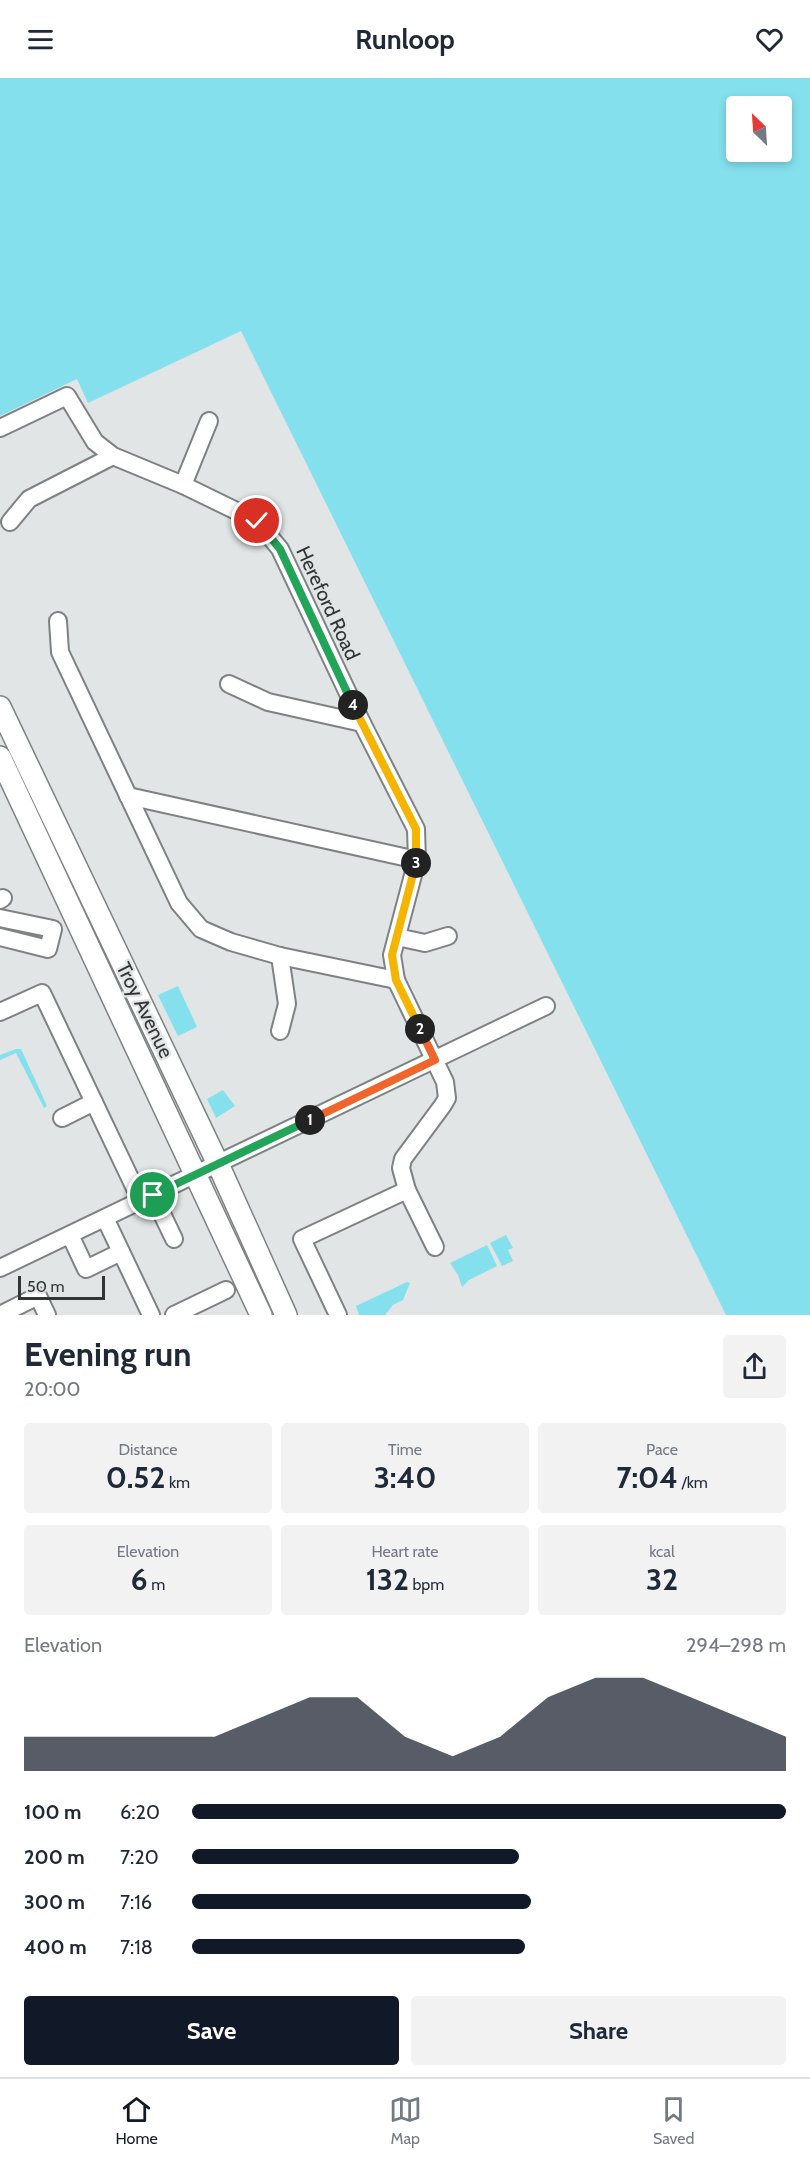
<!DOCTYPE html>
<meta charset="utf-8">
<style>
:root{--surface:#fff;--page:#f2f2f3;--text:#1f2937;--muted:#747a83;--line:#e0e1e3;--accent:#111827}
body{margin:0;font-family:Cabin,sans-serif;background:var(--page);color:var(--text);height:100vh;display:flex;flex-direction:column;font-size:22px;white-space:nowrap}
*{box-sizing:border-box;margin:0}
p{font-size:20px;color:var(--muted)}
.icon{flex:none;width:33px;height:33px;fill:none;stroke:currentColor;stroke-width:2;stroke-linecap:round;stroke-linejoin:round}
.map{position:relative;height:1237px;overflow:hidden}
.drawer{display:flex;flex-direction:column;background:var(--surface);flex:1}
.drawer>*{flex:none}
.needle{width:39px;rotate:335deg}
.tools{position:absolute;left:726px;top:18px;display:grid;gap:12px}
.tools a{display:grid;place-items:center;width:66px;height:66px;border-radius:6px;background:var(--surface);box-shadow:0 3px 9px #0003;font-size:30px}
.scale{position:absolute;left:18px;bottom:15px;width:87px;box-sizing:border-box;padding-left:6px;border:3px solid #333434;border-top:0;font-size:16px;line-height:21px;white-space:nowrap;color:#333434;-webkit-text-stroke:4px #e1e5e6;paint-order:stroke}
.pin{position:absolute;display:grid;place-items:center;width:51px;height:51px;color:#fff;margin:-26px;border:3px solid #fff;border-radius:50%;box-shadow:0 2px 6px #0007}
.km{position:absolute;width:30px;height:30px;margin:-15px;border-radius:50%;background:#222;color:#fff;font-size:16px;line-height:30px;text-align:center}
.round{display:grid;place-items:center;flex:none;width:63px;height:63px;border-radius:6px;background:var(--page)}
.overview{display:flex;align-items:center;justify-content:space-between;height:102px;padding:0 24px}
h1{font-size:33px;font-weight:700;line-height:45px}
.metrics{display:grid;grid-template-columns:repeat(3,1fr);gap:9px;height:102px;padding:6px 24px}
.metrics div{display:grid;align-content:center;border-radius:6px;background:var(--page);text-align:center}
.metrics b{font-size:30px;font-weight:700}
.metrics small{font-size:16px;font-weight:400}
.metrics p{font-size:16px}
.chart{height:168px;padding:12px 24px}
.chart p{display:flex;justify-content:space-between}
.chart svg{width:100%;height:108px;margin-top:6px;fill:var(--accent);opacity:.7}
.button{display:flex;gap:12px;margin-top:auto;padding:12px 24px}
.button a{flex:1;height:69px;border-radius:6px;background:var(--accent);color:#fff;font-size:24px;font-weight:700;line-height:69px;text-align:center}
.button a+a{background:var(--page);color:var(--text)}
ul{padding:0 24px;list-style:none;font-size:20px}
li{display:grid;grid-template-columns:96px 72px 1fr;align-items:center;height:45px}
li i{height:15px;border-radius:8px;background:var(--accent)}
header{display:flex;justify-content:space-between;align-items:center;height:78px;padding:0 24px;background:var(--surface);font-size:27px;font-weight:700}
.tabs{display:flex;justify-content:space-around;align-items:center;height:84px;border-top:2px solid var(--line);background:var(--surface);font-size:16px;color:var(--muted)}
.tabs a{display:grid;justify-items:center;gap:3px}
.tabs .selected{color:var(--accent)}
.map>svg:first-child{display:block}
.green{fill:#84e0ed;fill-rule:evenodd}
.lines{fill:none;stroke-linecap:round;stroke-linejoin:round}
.minor-casing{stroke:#7e8282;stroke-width:20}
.major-casing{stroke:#7e8282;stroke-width:24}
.minor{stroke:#fff;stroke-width:16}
.major{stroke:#fff;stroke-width:21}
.split-1-casing{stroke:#fff;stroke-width:12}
.split-2-casing{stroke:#fff;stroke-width:12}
.split-3-casing{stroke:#fff;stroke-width:12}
.split-4-casing{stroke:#fff;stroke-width:12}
.split-5-casing{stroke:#fff;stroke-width:12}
.split-1{stroke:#22a559;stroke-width:8}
.split-2{stroke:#f0652b;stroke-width:8}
.split-3{stroke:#f5b400;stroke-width:8}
.split-4{stroke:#f5b400;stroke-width:8}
.split-5{stroke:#22a559;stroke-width:8}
.labels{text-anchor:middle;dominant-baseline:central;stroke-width:4.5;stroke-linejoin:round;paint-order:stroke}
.street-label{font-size:20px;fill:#333434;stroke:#e1e5e6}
</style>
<header><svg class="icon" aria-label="menu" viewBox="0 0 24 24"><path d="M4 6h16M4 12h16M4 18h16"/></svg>Runloop<svg class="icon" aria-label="heart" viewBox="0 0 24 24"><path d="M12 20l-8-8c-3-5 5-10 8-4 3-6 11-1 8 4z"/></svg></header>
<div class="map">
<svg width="810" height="1237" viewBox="0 0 810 1237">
<rect width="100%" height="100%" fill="#e1e5e6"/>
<g class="green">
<path d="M0,0h810v1237h-84l-485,-984 -153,72 -11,-24 -77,37zM736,28h46v46h-46z"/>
<path d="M178,908l19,41 -19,9 -20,-41z"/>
<path d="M16,971h5l26,57 -3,2 -28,-55 -16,7v-5z"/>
<path d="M223,1012l12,16 -19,12 -9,-19z"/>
<path d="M506,1157l7,13 -5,2 5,11 -11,5 -12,-23z"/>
<path d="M487,1167l10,21 -28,14 -7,7 -4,-12 -8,-12z"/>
<path d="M407,1204l3,1 -7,17 -10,5 -8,10h-26l-3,-9z"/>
</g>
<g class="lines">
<defs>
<g id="minor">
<path d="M0,350l67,-32 28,46 18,14 70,29 74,36 23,28 82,174 54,106 1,31 -25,95 4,25 49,102 2,16 -4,7 -40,54 -2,9 6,22 -105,49 36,76"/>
<path d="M183,407l26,-64"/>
<path d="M10,444l19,-23 84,-43"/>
<path d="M58,543l2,31 119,251 22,26 30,13 49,14 116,24"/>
<path d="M229,606l39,18 94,21"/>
<path d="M128,718l289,64"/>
<path d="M0,822l3,-2"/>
<path d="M0,840l53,11 -5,20 -48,-12"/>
<path d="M397,859l28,6 23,-7"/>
<path d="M280,878l7,48 -7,27"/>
<path d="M0,934l42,-19 99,208"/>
<path d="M62,1040l32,-16"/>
<path d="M407,1112l28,57"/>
<path d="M153,1117l21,44"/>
<path d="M105,1140l46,97"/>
<path d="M70,1157l16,34 35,-17"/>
<path d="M0,1190l546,-262"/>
<path d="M0,1237l38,-19 9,19"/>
<path d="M174,1237l52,-25"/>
</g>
<g id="major">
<path d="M0,629l218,457 68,151"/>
<path d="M0,679l261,558"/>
</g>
</defs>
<use href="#minor" class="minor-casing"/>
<use href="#major" class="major-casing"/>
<use href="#minor" class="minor"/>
<use href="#major" class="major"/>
</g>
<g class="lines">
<defs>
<path id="split-1" d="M153,1117l157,-75"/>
<path id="split-2" d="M310,1042l125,-60 -15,-31"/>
<path id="split-3" d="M416,785l-24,92 4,25 24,49"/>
<path id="split-4" d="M353,627l63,124v34"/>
<path id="split-5" d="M257,443l23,28 73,156"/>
</defs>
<use href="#split-1" class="split-1-casing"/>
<use href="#split-2" class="split-2-casing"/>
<use href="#split-3" class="split-3-casing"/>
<use href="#split-4" class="split-4-casing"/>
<use href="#split-5" class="split-5-casing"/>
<use href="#split-1" class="split-1"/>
<use href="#split-2" class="split-2"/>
<use href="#split-3" class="split-3"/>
<use href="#split-4" class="split-4"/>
<use href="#split-5" class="split-5"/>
</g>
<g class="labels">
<g class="street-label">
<text transform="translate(328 525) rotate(65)">Hereford Road</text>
<text transform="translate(145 932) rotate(64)">Troy Avenue</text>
</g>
</g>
</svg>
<div class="tools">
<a><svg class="needle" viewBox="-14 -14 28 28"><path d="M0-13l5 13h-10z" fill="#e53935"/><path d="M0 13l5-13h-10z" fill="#747a83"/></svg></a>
</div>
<div class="scale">50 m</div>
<div class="pin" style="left:153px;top:1117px;background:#1e9e55"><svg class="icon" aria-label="arrive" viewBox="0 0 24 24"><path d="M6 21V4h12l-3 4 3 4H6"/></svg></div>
<div class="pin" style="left:257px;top:443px;background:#d93025"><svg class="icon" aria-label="check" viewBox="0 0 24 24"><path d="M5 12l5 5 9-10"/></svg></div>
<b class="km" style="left:310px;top:1042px">1</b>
<b class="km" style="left:420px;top:951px">2</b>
<b class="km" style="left:416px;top:785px">3</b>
<b class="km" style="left:353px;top:627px">4</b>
</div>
<section class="drawer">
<div class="overview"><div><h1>Evening run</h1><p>20:00</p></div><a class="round"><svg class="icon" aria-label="share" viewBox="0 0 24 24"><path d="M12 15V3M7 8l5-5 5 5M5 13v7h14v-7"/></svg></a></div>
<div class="metrics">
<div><p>Distance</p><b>0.52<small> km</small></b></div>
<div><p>Time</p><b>3:40</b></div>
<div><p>Pace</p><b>7:04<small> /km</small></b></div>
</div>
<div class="metrics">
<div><p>Elevation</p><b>6<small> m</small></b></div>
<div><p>Heart rate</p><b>132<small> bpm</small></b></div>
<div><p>kcal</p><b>32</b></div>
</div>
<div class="chart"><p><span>Elevation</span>294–298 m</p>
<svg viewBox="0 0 160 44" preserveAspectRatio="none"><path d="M0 44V30L10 30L20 30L30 30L40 30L50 22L60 14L70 14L80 30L90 38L100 30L110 14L120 6L130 6L140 14L150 22L160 30V44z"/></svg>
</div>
<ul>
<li><b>100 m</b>6:20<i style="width:100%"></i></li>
<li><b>200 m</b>7:20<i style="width:55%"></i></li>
<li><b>300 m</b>7:16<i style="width:57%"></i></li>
<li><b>400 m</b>7:18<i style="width:56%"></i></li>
</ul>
<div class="button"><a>Save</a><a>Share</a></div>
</section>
<nav class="tabs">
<a class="selected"><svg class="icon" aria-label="home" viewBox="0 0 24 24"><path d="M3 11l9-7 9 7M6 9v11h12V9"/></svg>Home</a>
<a><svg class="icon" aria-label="map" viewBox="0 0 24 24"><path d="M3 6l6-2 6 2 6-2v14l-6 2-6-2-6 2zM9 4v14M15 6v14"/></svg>Map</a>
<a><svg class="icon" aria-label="saved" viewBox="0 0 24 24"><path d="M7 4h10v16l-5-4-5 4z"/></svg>Saved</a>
</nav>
